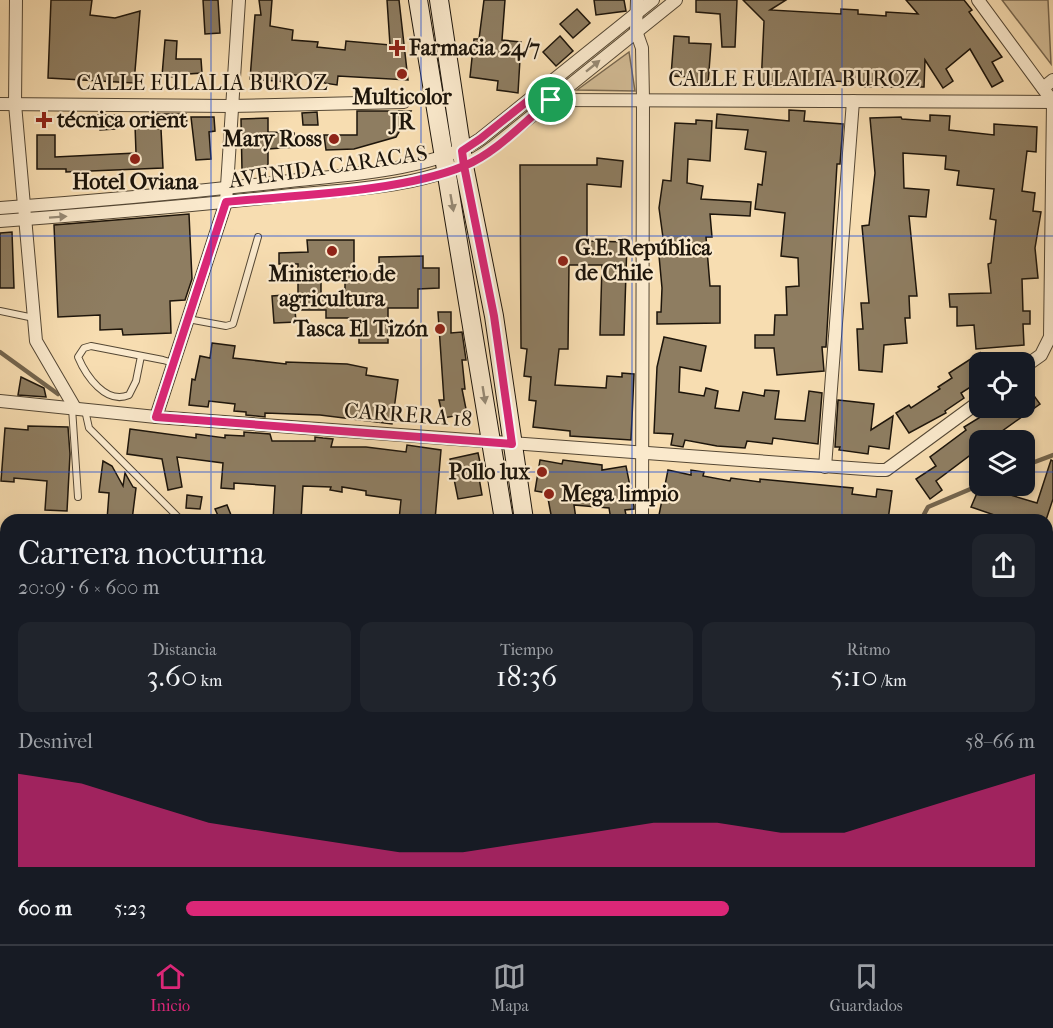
<!DOCTYPE html>
<html lang="es">
<meta charset="utf-8">
<style>
:root{--surface:#171b24;--page:#20242c;--text:#f1f3f6;--muted:#9ea1a6;--line:#363941;--accent:#db2777}
body{margin:0;font-family:"IM FELL French Canon",serif;background:var(--page);color:var(--text);height:100vh;display:flex;flex-direction:column;font-size:22px;white-space:nowrap}
*{box-sizing:border-box;margin:0}
p{font-size:20px;color:var(--muted)}
.icon{flex:none;width:33px;height:33px;fill:none;stroke:currentColor;stroke-width:2;stroke-linecap:round;stroke-linejoin:round}
.map{position:relative;flex:1;overflow:hidden}
.sheet{position:absolute;left:0px;top:514px;width:1053px;height:430px;display:flex;flex-direction:column;background:var(--surface);border-radius:18px 18px 0 0;box-shadow:0 3px 9px #0003}
.sheet>*{flex:none}
.fabs{position:absolute;left:969px;top:352px;display:grid;gap:12px}
.fabs a{display:grid;place-items:center;width:66px;height:66px;border-radius:12px;background:var(--surface);box-shadow:0 3px 9px #0003;font-size:30px}
.pin{position:absolute;display:grid;place-items:center;width:51px;height:51px;color:#fff;margin:-26px;border:3px solid #fff;border-radius:50%;box-shadow:0 2px 6px #0007}
.round{display:grid;place-items:center;flex:none;width:63px;height:63px;border-radius:12px;background:var(--page)}
.summary{display:flex;align-items:center;justify-content:space-between;height:102px;padding:0 18px}
h1{font-size:33px;font-weight:600;line-height:45px}
.figures{display:grid;grid-template-columns:repeat(3,1fr);gap:9px;height:102px;padding:6px 18px}
.figures div{display:grid;align-content:center;border-radius:12px;background:var(--page);text-align:center}
.figures b{font-size:30px;font-weight:600}
.figures small{font-size:16px;font-weight:400}
.figures p{font-size:16px}
.chart{height:168px;padding:12px 18px}
.chart p{display:flex;justify-content:space-between}
.chart svg{width:100%;height:108px;margin-top:6px;fill:var(--accent);opacity:.7}
ul{padding:0 18px;list-style:none;font-size:20px}
li{display:grid;grid-template-columns:96px 72px 1fr;align-items:center;height:45px}
li i{height:15px;border-radius:8px;background:var(--accent)}
.tab-bar{display:flex;justify-content:space-around;align-items:center;height:84px;border-top:2px solid var(--line);background:var(--surface);font-size:16px;color:var(--muted)}
.tab-bar a{display:grid;justify-items:center;gap:3px}
.tab-bar .current{color:var(--accent)}
.map>svg:first-child{display:block}
.green{fill:#d2bb95;stroke:#786850;stroke-width:1.5}
.lines{fill:none;stroke-linecap:round;stroke-linejoin:round}
.stream{stroke:#73644d;stroke-width:4.5}
.building{fill:#8e7d61;stroke:#1d150b;stroke-width:1.5}
.lane-casing{stroke:#544734;stroke-width:8}
.street-casing{stroke:#544734;stroke-width:14}
.secondary-casing{stroke:#1d150b;stroke-width:20}
.lane{stroke:#fae9cc;stroke-width:6}
.street{stroke:#fae9cc;stroke-width:12}
.secondary{stroke:#fae9cc;stroke-width:18}
.oneway{fill:#978a75}
.route-casing{stroke:#fff;stroke-width:12}
.route{stroke:#db2777;stroke-width:8}
.grid{fill:none;stroke:#1d4ed8;stroke-width:1.5;stroke-opacity:0.55}
.poi-dot{fill:#8f2418;stroke:#fae9cc;stroke-width:2}
.labels{text-anchor:middle;dominant-baseline:central;stroke-width:4.5;stroke-linejoin:round;paint-order:stroke}
.poi-label{font-size:22px;font-weight:bold;fill:#1d150b;stroke:#fae9cc;text-anchor:start}
.street-label{font-size:22px;fill:#1d150b;stroke:#fae9cc}
</style>
<div class="map">
<svg width="1053" height="944" viewBox="0 0 1053 944">
<rect width="100%" height="100%" fill="#f7ddb1"/>
<filter id="stains"><feTurbulence type="fractalNoise" baseFrequency=".00333" numOctaves="4"/><feColorMatrix values="0 0 0 0 .2 0 0 0 0 .09 0 0 0 0 .02 0 0 0 .5 -.17"/></filter>
<radialGradient id="worn" r=".72"><stop offset=".6" stop-color="#630" stop-opacity="0"/><stop offset="1" stop-color="#630" stop-opacity=".3"/></radialGradient>
<g class="green">
<path d="M1002,0h46l3,64z"/>
<path d="M629,52l6,39 -58,-1z"/>
</g>
<g class="lines">
<g class="stream">
<path d="M0,352l58,42"/>
<path d="M1024,466l29,-11"/>
<path d="M921,520l7,-13 52,-22"/>
<path d="M598,939l6,5"/>
</g>
</g>
<g class="building">
<path d="M51,0h41l-2,15 25,3 25,-7 -6,72 -86,-5z"/>
<path d="M203,0h15l2,33 -15,1z"/>
<path d="M259,0h13l-2,26 23,4 -1,10 26,2 -1,5 28,3 1,-9 44,4 -3,-45h12l9,80 -70,-4 -1,9 -13,-2 1,-4 -37,-5 -1,8 -37,-3 5,-64h6z"/>
<path d="M484,0h21l-3,40 19,2 -3,51 -21,-3 1,-9 -28,-4 4,-38h5z"/>
<path d="M594,0h30l2,11 -30,4z"/>
<path d="M696,0h41l-2,47h-13l-2,-33 -24,-2z"/>
<path d="M743,0h43l-16,10 71,4v-5l17,1v4l28,2v-4l32,2 -12,-14h58l8,10 -3,2 33,45 -10,5 11,19 -11,6 -22,-38 -24,20 7,12 -10,7 -18,-28 -1,27h-63v-5l-31,-1v5l-52,-3v4l-17,-1 3,-65z"/>
<path d="M577,9l13,14 -17,15 -13,-14z"/>
<path d="M560,36l13,15 -17,15 -13,-14z"/>
<path d="M674,36l15,1v6l22,1 -3,40 -15,-1v-6l-22,-1z"/>
<path d="M165,40l12,1 -1,18h25l1,14 -28,2v2l-12,-1z"/>
<path d="M789,110l16,1 -1,10 39,3 -3,40h-3l-11,183h-4l2,24 -47,4 -3,-27h-19v-13h19l1,-20h12l-1,-28 13,-1 -1,-28 -17,-2 4,-43 -30,-4 3,-25 4,1 4,-33 -21,-3 3,-19 -32,-2 1,-14 72,7z"/>
<path d="M357,111h54l-15,26 -42,12 -28,1 -2,-15h33z"/>
<path d="M317,112l1,13h-15l-1,-12z"/>
<path d="M153,114h33l1,9 -34,2z"/>
<path d="M98,115h16l1,14 -15,1z"/>
<path d="M930,115l20,1 -1,14 45,5v-11l43,3 -1,25 -9,-1 -5,40 13,2 -2,18 8,1 -6,36 3,30 -16,1 1,32h7v13h-7l1,21 -48,4 -2,-24 -17,1v-19h-7l-1,-13 42,-1 -3,-29 3,-1 5,-43 -6,-1 4,-30 -37,-4 2,-14 -14,-2 1,-13 -43,-3 1,35 25,2 -3,27 -17,-1 8,80h-8l1,22h-5l2,25 -23,2 -2,27 -23,-2 -2,-41h6l-2,-26h8l-7,-77 7,-1 6,-52 -5,-55 31,-1 1,2 28,2z"/>
<path d="M191,117h23l1,14 -6,1 2,27 -15,1z"/>
<path d="M268,118v14l26,1 1,14 -27,2v20l-26,1 -1,-51z"/>
<path d="M696,120l16,1 -2,40 -22,-2 -1,24 16,3 -2,13 50,3 -1,14 -40,-2 2,23h-6l4,49h10v37l-63,1v-12h4l1,-24 -4,-43h6l-5,-37 4,-28 8,1 4,-58 21,1z"/>
<path d="M135,125l26,4 2,39 -97,4v-3h-29v-34h18v22l81,-4z"/>
<path d="M597,158l26,3 -2,26 -34,-3v57l40,1 -3,93h-24l2,-70h-33l-1,84h-9l-4,36 51,3 1,-12 15,1v-4l12,1 -3,66 -61,-4v-5l-37,-4 3,-26 -7,-1 2,-23 -7,-1 3,-27 -6,-1 -1,-183h77z"/>
<path d="M189,214l3,65 -7,21 -15,1 1,32 -48,2 -1,-6 -22,1v-15l-42,2 -4,-92z"/>
<path d="M12,232l2,56h-14v-55z"/>
<path d="M307,240h47v33h-33v26h24v-25h34v-17l44,-1v12h16v20l-21,1v19h-30v35h-29v-25h-33v-8h-31l1,12 -22,1 -2,-27 26,-2v-30h-19v-11l29,-1z"/>
<path d="M438,312h13v21l11,-1 4,28h-4l3,29h-3l5,25 -24,4 -4,-18h5z"/>
<path d="M664,337l42,9 -5,25 -21,-4 -1,25 25,4 2,-8 12,3 -3,17 24,3 4,-19 21,4 1,-6 14,1 -4,28 30,2 4,-30 13,2 -4,51 -45,-6 -1,6 -25,-3 -2,7 -28,-2 -32,-6 -2,7 -12,-2 2,-11 -19,-1 3,-66z"/>
<path d="M212,343l23,3 -2,12 53,6v-2l61,2 20,4 -1,7 32,5 -6,44 -72,-9 -55,-2v4l-19,-2v-3l-12,-1 1,-7 -26,-3 -1,6 -19,-2 3,-26 3,1 5,-24 10,2z"/>
<path d="M980,353v28l-19,12 3,5 -19,13 1,2 -37,20 -13,-20 13,-8 2,3 29,-19 -2,-2 14,-9 -3,-5z"/>
<path d="M21,377l23,11 2,9 -28,-2z"/>
<path d="M1024,382l16,22 -45,32 -15,5v3l-9,6 2,3 -37,28 6,9 -12,9 -14,-20 20,-13 -6,-9 36,-27 -2,-3 31,-19h29z"/>
<path d="M838,400l36,4 -3,26 22,-14 -4,33 -20,-3 -1,8 -29,-4 1,-3h-5z"/>
<path d="M28,426l40,1 2,27 -3,57 -22,-1 2,-29 -33,-3v4l-13,-1 4,-53 23,2z"/>
<path d="M130,429l66,9v-4l29,4v-3l19,1v-4l26,2 2,7h43v-4l8,1 10,1 -2,8h35l40,5 1,-7 34,5 -6,70h-36l2,-20 -35,-5v-4l-24,-4v5l-12,-2 1,-3 -28,-1 -2,34h-28l2,-34 -41,-3v6l-13,-1 2,-25 -46,-6 5,30 -14,3 -6,-31 -35,-5z"/>
<path d="M478,453l4,18 -4,1 4,23 -24,4 -8,-40z"/>
<path d="M540,460l22,4 1,-4 39,5v5l24,-4 8,40v3l-9,1 2,10h-16l-2,-12 -35,-3 2,14 -24,1 -5,-27 -12,-2z"/>
<path d="M1051,460l2,1v38l-7,21h-44l1,-2 -32,-11 9,-21 57,17z"/>
<path d="M103,461l9,5 11,20 2,-13 8,14 3,1 -4,32h-25l2,-27 -10,-1z"/>
<path d="M668,470l23,5v-5l13,2 -1,4 27,5 1,-3 29,4v-3l93,9 -1,6 24,3 1,-8 15,2 -4,29h-99l-41,-4 -1,4h-89z"/>
<path d="M187,495l15,2 -2,12 -14,-1z"/>
<path d="M227,505l6,15h-13l-5,-11z"/>
</g>
<g class="lines">
<defs>
<g id="lane">
<path d="M0,311l34,7"/>
<path d="M188,319l38,7 7,-2 25,-87"/>
<path d="M141,356l-5,25 -7,14c-23,10 -43,-19 -51,-38l6,-9 7,-2 72,14 10,3"/>
<path d="M72,408l6,89"/>
<path d="M85,410l4,18 92,92"/>
</g>
<g id="street">
<path d="M16,0l-1,104 21,237 39,67"/>
<path d="M637,0l-1,31 6,17 1,51 -1,421"/>
<path d="M978,0l75,102 -3,235 -9,18 -17,12"/>
<path d="M1043,88l10,-8"/>
<path d="M550,100l503,2"/>
<path d="M0,104l230,2 174,-4"/>
<path d="M0,208c97,-7 194,-16 290,-27 56,-6 144,-11 190,-42l173,-139"/>
<path d="M0,221c94,-7 188,-15 282,-25 66,-7 157,-7 211,-49l183,-147"/>
<path d="M0,401l156,16 722,53h8l94,-69"/>
<path d="M156,417l70,-215 13,-202"/>
<path d="M825,467l28,-366"/>
<path d="M0,608l6,-1"/>
<path d="M0,626l6,-1"/>
<path d="M1047,698l6,2"/>
<path d="M528,939l9,5"/>
<path d="M1044,939l9,3"/>
<path d="M103,944l2,-5"/>
<path d="M220,944l1,-5"/>
<path d="M632,944l2,-5"/>
<path d="M793,944l3,-5"/>
<path d="M990,944l1,-5"/>
</g>
<g id="secondary">
<path d="M418,0l86,520"/>
<path d="M439,0l25,166 30,150 30,204"/>
<path d="M464,944l2,-5"/>
<path d="M490,944l2,-5"/>
</g>
</defs>
<use href="#lane" class="lane-casing"/>
<use href="#street" class="street-casing"/>
<use href="#secondary" class="secondary-casing"/>
<use href="#lane" class="lane"/>
<use href="#street" class="street"/>
<use href="#secondary" class="secondary"/>
</g>
<defs><path id="oneway-solid" d="M-6-.8H1V-3.2L6.5 0L1 3.2V.8H-6Z" transform="scale(1.5)"/></defs>
<g class="oneway">
<use href="#oneway-solid" transform="translate(593 66) rotate(-39)"/>
<use href="#oneway-solid" transform="translate(452 203) rotate(80)"/>
<use href="#oneway-solid" transform="translate(58 217) rotate(-4)"/>
<use href="#oneway-solid" transform="translate(484 395) rotate(81)"/>
</g>
<g class="lines">
<defs>
<path id="route" d="M551,100c-27,22 -55,53 -87,66 -63,26 -168,29 -238,36l-70,215 356,27 -18,-128 -30,-150 -2,-15 18,-12 55,-44 16,5"/>
</defs>
<use href="#route" class="route-casing"/>
<use href="#route" class="route"/>
</g>
<path class="grid" d="M211,0v520M421,0v520M632,0v520M842,0v520M0,236h1053M0,472h980M1024,472h29M0,708h6M1047,708h6M211,939v5M421,939v5M632,939v5M842,939v5"/>
<g class="poi-dot">
<path d="M394 39h6v6h6v6h-6v6h-6v-6h-6v-6h6z"/>
<circle cx="402" cy="74" r="6"/>
<path d="M41 111h6v6h6v6h-6v6h-6v-6h-6v-6h6z"/>
<circle cx="334" cy="139" r="6"/>
<circle cx="135" cy="159" r="6"/>
<circle cx="332" cy="251" r="6"/>
<circle cx="563" cy="261" r="6"/>
<circle cx="440" cy="329" r="6"/>
<circle cx="542" cy="472" r="6"/>
<circle cx="549" cy="494" r="6"/>
</g>
<g class="labels">
<g class="poi-label">
<text x="409" y="48">Farmacia 24/7</text>
<text x="402" y="97" text-anchor="middle">Multicolor<tspan x="402" dy="25">JR</tspan></text>
<text x="57" y="120">técnica orient</text>
<text x="322" y="139" text-anchor="end">Mary Ross</text>
<text x="135" y="182" text-anchor="middle">Hotel Oviana</text>
<text x="575" y="248">G.E. República<tspan x="575" dy="25">de Chile</tspan></text>
<text x="332" y="274" text-anchor="middle">Ministerio de<tspan x="332" dy="25">agricultura</tspan></text>
<text x="428" y="329" text-anchor="end">Tasca El Tizón</text>
<text x="530" y="472" text-anchor="end">Pollo lux</text>
<text x="561" y="494">Mega limpio</text>
</g>
<g class="street-label">
<text x="794" y="79">CALLE EULALIA BUROZ</text>
<text x="202" y="83">CALLE EULALIA BUROZ</text>
<text transform="translate(328 167) rotate(-8)">AVENIDA CARACAS</text>
<text transform="translate(408 415) rotate(4)">CARRERA 18</text>
</g>
</g>
<rect width="100%" height="100%" filter="url(#stains)"/>
<rect width="100%" height="100%" fill="url(#worn)"/>
</svg>
<div class="fabs">
<a><svg class="icon" aria-label="locate" viewBox="0 0 24 24"><circle cx="12" cy="12" r="6"/><path d="M12 2v4M12 18v4M2 12h4M18 12h4"/></svg></a>
<a><svg class="icon" aria-label="layers" viewBox="0 0 24 24"><path d="M12 4l9 5-9 5-9-5zM3 14l9 5 9-5"/></svg></a>
</div>
<div class="pin" style="left:551px;top:100px;background:#1e9e55"><svg class="icon" aria-label="arrive" viewBox="0 0 24 24"><path d="M6 21V4h12l-3 4 3 4H6"/></svg></div>
<section class="sheet">
<div class="summary"><div><h1>Carrera nocturna</h1><p>20:09 · 6 × 600 m</p></div><a class="round"><svg class="icon" aria-label="share" viewBox="0 0 24 24"><path d="M12 15V3M7 8l5-5 5 5M5 13v7h14v-7"/></svg></a></div>
<div class="figures">
<div><p>Distancia</p><b>3.60<small> km</small></b></div>
<div><p>Tiempo</p><b>18:36</b></div>
<div><p>Ritmo</p><b>5:10<small> /km</small></b></div>
</div>
<div class="chart"><p><span>Desnivel</span>58–66 m</p>
<svg viewBox="0 0 160 44" preserveAspectRatio="none"><path d="M0 44V6L10 10L20 18L30 26L40 30L50 34L60 38L70 38L80 34L90 30L100 26L110 26L120 30L130 30L140 22L150 14L160 6V44z"/></svg>
</div>
<ul>
<li><b>600 m</b>5:23<i style="width:64%"></i></li>
</ul>
</section>
</div>
<nav class="tab-bar">
<a class="current"><svg class="icon" aria-label="home" viewBox="0 0 24 24"><path d="M3 11l9-7 9 7M6 9v11h12V9"/></svg>Inicio</a>
<a><svg class="icon" aria-label="map" viewBox="0 0 24 24"><path d="M3 6l6-2 6 2 6-2v14l-6 2-6-2-6 2zM9 4v14M15 6v14"/></svg>Mapa</a>
<a><svg class="icon" aria-label="saved" viewBox="0 0 24 24"><path d="M7 4h10v16l-5-4-5 4z"/></svg>Guardados</a>
</nav>
